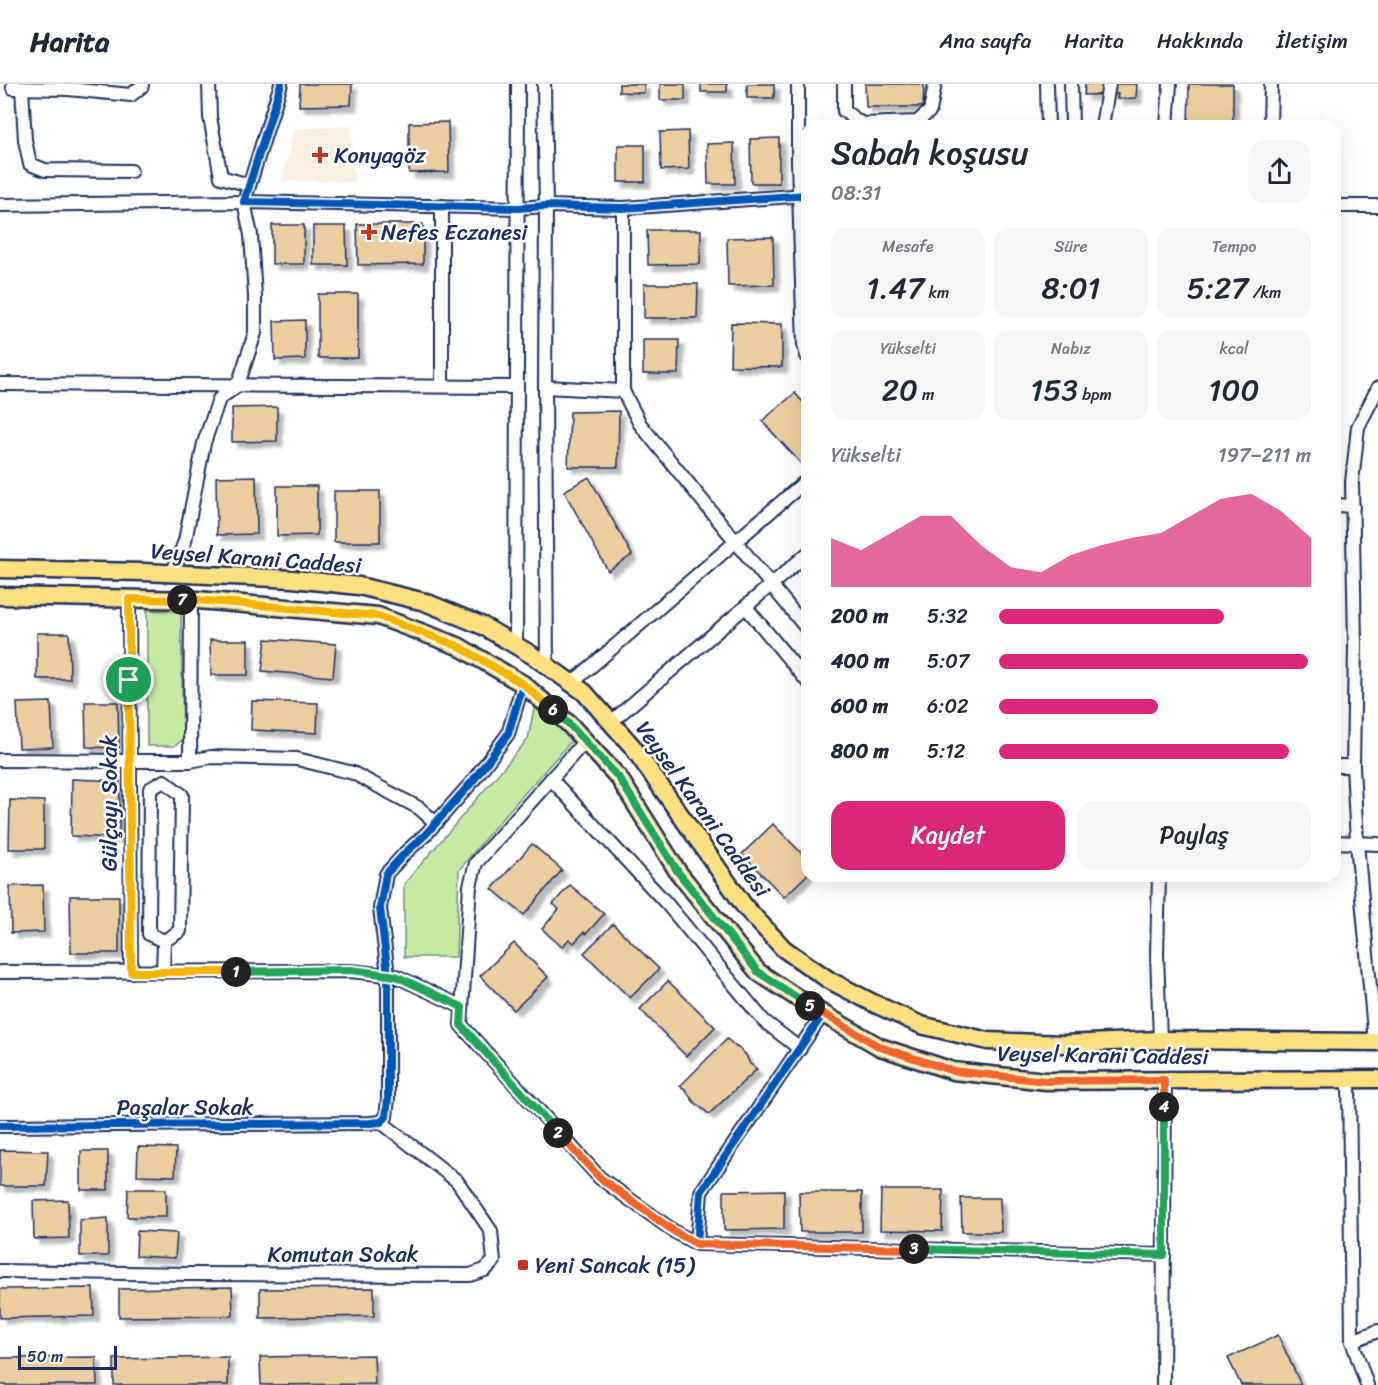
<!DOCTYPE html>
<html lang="tr">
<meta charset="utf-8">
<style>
:root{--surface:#fff;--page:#f6f6f7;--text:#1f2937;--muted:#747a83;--line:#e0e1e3;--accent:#db2777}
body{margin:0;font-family:Sriracha,sans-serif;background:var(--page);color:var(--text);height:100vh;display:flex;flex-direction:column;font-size:22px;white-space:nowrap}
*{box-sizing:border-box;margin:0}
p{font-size:20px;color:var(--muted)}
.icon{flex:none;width:33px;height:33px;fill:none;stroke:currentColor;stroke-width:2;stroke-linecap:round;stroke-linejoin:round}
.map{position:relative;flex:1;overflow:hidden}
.details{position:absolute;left:801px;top:36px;width:540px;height:762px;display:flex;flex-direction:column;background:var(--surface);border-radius:18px;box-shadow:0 6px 24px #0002}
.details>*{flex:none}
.scale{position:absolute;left:18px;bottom:15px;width:99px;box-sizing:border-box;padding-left:6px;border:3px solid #1b2f5e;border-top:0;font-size:16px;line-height:21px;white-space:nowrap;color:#1b2f5e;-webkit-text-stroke:4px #fff;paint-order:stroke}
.pin{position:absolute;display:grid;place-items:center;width:51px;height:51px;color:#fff;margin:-26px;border:3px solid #fff;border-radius:50%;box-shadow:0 2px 6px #0007}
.km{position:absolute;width:30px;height:30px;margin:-15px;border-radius:50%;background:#222;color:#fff;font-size:16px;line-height:30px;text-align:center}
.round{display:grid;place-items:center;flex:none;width:63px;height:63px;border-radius:18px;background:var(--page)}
.overview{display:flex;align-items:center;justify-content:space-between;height:102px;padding:0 30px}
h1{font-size:33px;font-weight:600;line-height:45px}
.metrics{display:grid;grid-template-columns:repeat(3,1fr);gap:9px;height:102px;padding:6px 30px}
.metrics div{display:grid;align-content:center;border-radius:15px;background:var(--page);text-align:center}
.metrics b{font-size:30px;font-weight:600}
.metrics small{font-size:16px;font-weight:400}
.metrics p{font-size:16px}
.chart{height:168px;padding:12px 30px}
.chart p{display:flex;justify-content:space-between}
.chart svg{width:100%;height:108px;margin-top:6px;fill:var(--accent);opacity:.7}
.button{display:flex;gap:12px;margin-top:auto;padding:12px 30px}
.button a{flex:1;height:69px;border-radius:18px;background:var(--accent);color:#fff;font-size:24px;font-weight:600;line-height:69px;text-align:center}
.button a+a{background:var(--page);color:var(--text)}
ul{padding:0 30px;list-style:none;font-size:20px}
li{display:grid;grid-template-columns:96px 72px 1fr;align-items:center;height:45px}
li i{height:15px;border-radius:8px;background:var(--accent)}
header{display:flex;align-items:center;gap:36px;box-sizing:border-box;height:84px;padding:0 30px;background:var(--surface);border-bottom:2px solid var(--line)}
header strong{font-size:28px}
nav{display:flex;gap:33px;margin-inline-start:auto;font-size:21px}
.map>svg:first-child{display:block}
.built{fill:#faf0e2}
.green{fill:#c6eaa4;stroke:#708c81;stroke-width:1.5}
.building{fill:#edcc9f;stroke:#1b2f5e;stroke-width:1.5;filter:url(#shadow)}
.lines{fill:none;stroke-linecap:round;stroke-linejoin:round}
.minor-casing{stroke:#1b2f5e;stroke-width:16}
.major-casing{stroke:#1b2f5e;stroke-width:21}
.minor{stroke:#fff;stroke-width:12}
.major{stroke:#ffdf80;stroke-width:16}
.cycleway-casing{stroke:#fff;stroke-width:11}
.cycleway{stroke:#0057b8;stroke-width:8}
.split-1-casing{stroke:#fff;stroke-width:12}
.split-2-casing{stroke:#fff;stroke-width:12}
.split-3-casing{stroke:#fff;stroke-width:12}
.split-4-casing{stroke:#fff;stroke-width:12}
.split-5-casing{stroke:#fff;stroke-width:12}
.split-6-casing{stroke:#fff;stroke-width:12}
.split-7-casing{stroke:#fff;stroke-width:12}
.split-8-casing{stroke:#fff;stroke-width:12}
.split-1{stroke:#f5b400;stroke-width:8}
.split-2{stroke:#22a559;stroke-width:8}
.split-3{stroke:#f0652b;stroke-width:8}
.split-4{stroke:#22a559;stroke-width:8}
.split-5{stroke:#f0652b;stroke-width:8}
.split-6{stroke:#22a559;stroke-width:8}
.split-7{stroke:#f5b400;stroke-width:8}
.split-8{stroke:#f5b400;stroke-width:8}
.poi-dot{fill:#c8321e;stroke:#fff;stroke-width:2}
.labels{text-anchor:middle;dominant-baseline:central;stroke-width:5;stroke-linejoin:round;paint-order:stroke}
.poi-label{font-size:22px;fill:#1b2f5e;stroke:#fff;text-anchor:start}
.street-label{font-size:22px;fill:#1b2f5e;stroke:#fff}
</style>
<header>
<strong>Harita</strong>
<nav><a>Ana sayfa</a><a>Harita</a><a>Hakkında</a><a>İletişim</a></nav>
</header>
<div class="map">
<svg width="1378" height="1301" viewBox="0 0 1378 1301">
<defs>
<filter id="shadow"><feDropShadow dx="5.5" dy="5.5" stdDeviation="1.5" flood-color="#0004"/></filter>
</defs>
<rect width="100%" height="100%" fill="#fff"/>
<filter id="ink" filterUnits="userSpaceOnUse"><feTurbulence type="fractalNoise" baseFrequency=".0167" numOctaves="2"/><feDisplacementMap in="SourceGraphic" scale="12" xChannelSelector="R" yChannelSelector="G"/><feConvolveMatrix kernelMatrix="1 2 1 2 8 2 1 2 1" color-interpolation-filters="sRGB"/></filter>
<g filter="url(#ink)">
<path class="built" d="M351,42l3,56 -72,-1 12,-52z"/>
<g class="green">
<path d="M147,526l34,2 2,128 -9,6h-27z"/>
<path d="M535,619l38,36 -75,84 -39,47 -3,87h-52v-73l124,-145z"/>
</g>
<g class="building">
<path d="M300,0h52l-1,21 -52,1z"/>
<path d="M619,0h25v9l-25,-1z"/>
<rect x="660" y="0" width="25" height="16"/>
<rect x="701" y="0" width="26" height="8"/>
<rect x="747" y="0" width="27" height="14"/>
<path d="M865,0h59l-1,23h-57z"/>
<path d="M1085,0h52l-1,14 -19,1 1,-5 -34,1z"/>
<path d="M1189,0h44v42h-45z"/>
<path d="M448,38l1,50 -40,1v-50z"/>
<path d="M688,47l1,38 -28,1 -1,-38z"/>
<path d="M779,54v45h-28l-1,-44z"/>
<path d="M734,59l1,41h-27l-1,-40z"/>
<rect x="618" y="61" width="27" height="37"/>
<path d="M357,140h66v40l-65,1z"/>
<rect x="272" y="141" width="32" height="39"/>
<path d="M313,142h33l1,39h-34z"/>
<path d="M647,146h54l-1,34 -52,1z"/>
<path d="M773,153l1,48 -46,1 -1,-48z"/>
<path d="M644,200h54l-1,34h-53z"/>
<rect x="318" y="210" width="40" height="64"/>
<path d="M305,236v39l-30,1 -1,-39z"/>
<path d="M731,239l51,1v43l-52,-1z"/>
<path d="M643,256h36l-1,34h-35z"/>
<path d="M795,309l12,14v61l-1,1 -44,-48z"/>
<path d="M277,323v34l-45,1v-34z"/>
<path d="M619,327l-1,56h-50l2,-55z"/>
<path d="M256,392l1,58 -40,1 -1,-58z"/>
<path d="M589,393l43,78 -24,16 -44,-80z"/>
<path d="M277,402h40v49l-40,1z"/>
<rect x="334" y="407" width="46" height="51"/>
<path d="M37,549h32l1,46h-33z"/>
<path d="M266,555l70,5 -3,33 -71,-6z"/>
<path d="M210,556h38v35h-37z"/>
<path d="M252,617l66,2 -1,30 -66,-3z"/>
<path d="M51,618l2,45 -34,1 -2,-45z"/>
<path d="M85,618h33l1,46 -33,-1z"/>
<path d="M72,695l48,2 -1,57 -48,-2z"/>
<path d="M10,716l34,1v48h-35z"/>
<path d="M773,740l34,35v16l-23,22 -42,-43z"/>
<path d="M532,760l30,26 -38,45 -32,-26z"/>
<path d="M43,801l1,47 -33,1 -1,-47z"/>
<path d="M570,801l34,29 -18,20 -2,-2 -10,11 -5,-4 -7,8 -20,-18 17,-20 -6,-5z"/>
<path d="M70,812h49v57h-48z"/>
<path d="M613,840l46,45 -29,29 -46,-45z"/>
<path d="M514,859l34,34 -34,33 -34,-34z"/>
<path d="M668,897l47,46 -29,29 -46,-47z"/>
<path d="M727,955l9,8 3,1 7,7 4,9 7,5 -48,45 -16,-13 -8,-12 -5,-3z"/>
<path d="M138,1063l38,1 -1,28 -38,-1z"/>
<path d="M0,1066l48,1 -2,35h-46z"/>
<rect x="81" y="1067" width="27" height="39"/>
<path d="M128,1105h38v28h-39z"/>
<path d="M784,1106v39l-60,1v-39z"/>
<path d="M881,1106h62l-1,41 -62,-1z"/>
<path d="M799,1108h63v40h-62z"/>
<path d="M961,1114h39l1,34h-39z"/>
<path d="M68,1116l1,38 -35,1 -1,-38z"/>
<path d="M108,1134v38h-28v-36z"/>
<path d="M137,1147l40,2 -2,25 -39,-2z"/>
<path d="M232,1203l1,29 -114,1v-28z"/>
<path d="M93,1204l1,28 -94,2v-29z"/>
<path d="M374,1204v28l-114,2v-29z"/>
<path d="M1278,1251l23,50h-60l-13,-27z"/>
<path d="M374,1271l1,29 -114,1 -1,-28z"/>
<path d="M96,1273l1,28h-97v-27z"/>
<path d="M228,1273v28h-114v-26z"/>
</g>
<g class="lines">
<defs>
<g id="minor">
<path d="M13,0v4l55,1 63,6 11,-9v-2"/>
<path d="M209,0l1,33 11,60 28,8"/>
<path d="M281,0l-37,118 274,6 28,-2 77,2 184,-13"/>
<path d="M544,0l2,122 -1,181 2,279"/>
<path d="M798,0v77l6,184 3,11"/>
<path d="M844,0v27l18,13 55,-2 13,-11 5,-27"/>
<path d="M1047,0l1,42"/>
<path d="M1071,0l1,42"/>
<path d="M22,4l3,52 5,24 15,6 86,1"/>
<path d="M1102,42l7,-42"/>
<path d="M1167,42l3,-42"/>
<path d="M1270,42l1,-42"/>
<path d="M0,121l244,-3 7,33 4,61v37l-17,52 -19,14 -15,44 -19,98 -13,33"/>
<path d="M442,122v180"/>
<path d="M1335,122h43"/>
<path d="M623,124v183l17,33 167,205"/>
<path d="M0,300l517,3"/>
<path d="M545,303l78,4"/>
<path d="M1335,421l18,1"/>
<path d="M129,515l2,373"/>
<path d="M746,523l61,74"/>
<path d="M516,561l2,-561"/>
<path d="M572,599l235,-203"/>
<path d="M611,638l196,-168"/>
<path d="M585,657l-109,122 -6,23 -9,139 139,153 75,54 22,12"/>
<path d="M0,676l130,1h60l21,-4 86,2 56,14 66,35 17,15"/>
<path d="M190,677l1,-161"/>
<path d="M1335,682h18"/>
<path d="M551,695l116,125 97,117 36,28"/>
<path d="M164,697l18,14 -2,136 -16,10 -15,-7 1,-145z"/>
<path d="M1335,758l43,2"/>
<path d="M1159,792l-2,78 3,86"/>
<path d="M0,888l351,-1 45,5 66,31"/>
<path d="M163,888l1,-31"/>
<path d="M823,930l-122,178 -4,52 467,11"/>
<path d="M1375,958l-18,-199 -4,-77 2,-122 -3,-162 6,-55 20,-39"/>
<path d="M1349,995l3,262 15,44"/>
<path d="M0,1042l370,-3 11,-1 5,-5 2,-19v-123l-8,-67 6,-34 19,-21 21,-19 46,-52 36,-48 15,-50"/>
<path d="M0,1187l188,3 282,1 15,-5 9,-9 -3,-30 -34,-50 -76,-59"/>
<path d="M1352,1257l26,-10"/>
<path d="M1163,1301l2,-305"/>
</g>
<g id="major">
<path d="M0,485l143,3 150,7 66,7 66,16 58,24 49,29 52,37 48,54 113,161 39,42 45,31 46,24 46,21 67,16 75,3 97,-4 218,2"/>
<path d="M0,512l198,4 180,16 80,30 65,38 46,40 50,54 59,94 80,100 53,35 69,40 73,24 93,10 332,-2"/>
</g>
</defs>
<use href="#minor" class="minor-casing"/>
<use href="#major" class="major-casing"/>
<use href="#minor" class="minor"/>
<use href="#major" class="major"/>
<defs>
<g id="cycleway">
<path d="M281,0l-37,118 274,6 28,-2 77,2 184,-13"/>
<path d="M823,930l-122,178 -4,52 467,11"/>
<path d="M0,1042l370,-3 11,-1 5,-5 2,-19v-123l-8,-67 6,-34 19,-21 21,-19 46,-52 36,-48 15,-50"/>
</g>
</defs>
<use href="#cycleway" class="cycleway-casing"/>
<use href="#cycleway" class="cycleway"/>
</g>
</g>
<g class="lines" filter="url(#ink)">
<defs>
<path id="split-1" d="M129,596l2,292h105"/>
<path id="split-2" d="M236,888l115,-2 45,6 66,31 -1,18 97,108"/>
<path id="split-3" d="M558,1049l42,45 75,54 22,12 217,5"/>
<path id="split-4" d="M914,1165l250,6v-148"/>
<path id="split-5" d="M810,922l70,41 73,24 93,10 118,-1v27"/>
<path id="split-6" d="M553,626l16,14 50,54 59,94 80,100 52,34"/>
<path id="split-7" d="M182,516h16l180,16 80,30 65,38 30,26"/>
<path id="split-8" d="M129,596v-81l53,1"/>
</defs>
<use href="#split-1" class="split-1-casing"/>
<use href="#split-2" class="split-2-casing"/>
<use href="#split-3" class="split-3-casing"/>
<use href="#split-4" class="split-4-casing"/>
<use href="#split-5" class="split-5-casing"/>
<use href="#split-6" class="split-6-casing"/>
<use href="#split-7" class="split-7-casing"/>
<use href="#split-8" class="split-8-casing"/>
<use href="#split-1" class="split-1"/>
<use href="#split-2" class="split-2"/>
<use href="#split-3" class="split-3"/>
<use href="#split-4" class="split-4"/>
<use href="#split-5" class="split-5"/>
<use href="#split-6" class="split-6"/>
<use href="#split-7" class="split-7"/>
<use href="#split-8" class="split-8"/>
</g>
<g class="poi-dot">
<path d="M317 62h6v6h6v6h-6v6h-6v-6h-6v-6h6z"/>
<path d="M366 139h6v6h6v6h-6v6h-6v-6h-6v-6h6z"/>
<rect x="517" y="1175" width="12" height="12" rx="3"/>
</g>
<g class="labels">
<g class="poi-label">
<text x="334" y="71">Konyagöz</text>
<text x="381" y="148">Nefes Eczanesi</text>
<text x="535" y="1181">Yeni Sancak (15)</text>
</g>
<g class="street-label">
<text transform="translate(256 474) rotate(4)">Veysel Karani Caddesi</text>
<text transform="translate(109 719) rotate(-90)">Gülçayı Sokak</text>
<text transform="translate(703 725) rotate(54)">Veysel Karani Caddesi</text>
<text transform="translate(1103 971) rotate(1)">Veysel Karani Caddesi</text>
<text x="185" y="1023">Paşalar Sokak</text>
<text x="343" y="1170">Komutan Sokak</text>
</g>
</g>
</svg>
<div class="scale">50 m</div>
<div class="pin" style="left:129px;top:596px;background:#1e9e55"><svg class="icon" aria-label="arrive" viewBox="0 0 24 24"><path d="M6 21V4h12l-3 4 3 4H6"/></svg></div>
<b class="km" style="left:236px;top:888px">1</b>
<b class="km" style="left:558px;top:1049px">2</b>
<b class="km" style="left:914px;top:1165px">3</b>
<b class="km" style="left:1164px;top:1023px">4</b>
<b class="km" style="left:810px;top:922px">5</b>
<b class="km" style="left:553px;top:626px">6</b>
<b class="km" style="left:182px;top:516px">7</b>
<section class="details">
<div class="overview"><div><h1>Sabah koşusu</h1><p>08:31</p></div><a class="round"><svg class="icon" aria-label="share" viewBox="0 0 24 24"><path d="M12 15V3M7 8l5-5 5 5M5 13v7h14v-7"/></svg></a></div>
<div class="metrics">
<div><p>Mesafe</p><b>1.47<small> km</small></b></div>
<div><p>Süre</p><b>8:01</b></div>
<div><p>Tempo</p><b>5:27<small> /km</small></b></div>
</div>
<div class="metrics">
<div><p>Yükselti</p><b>20<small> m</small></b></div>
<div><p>Nabız</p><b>153<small> bpm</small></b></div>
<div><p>kcal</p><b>100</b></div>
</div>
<div class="chart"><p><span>Yükselti</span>197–211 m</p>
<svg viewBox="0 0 160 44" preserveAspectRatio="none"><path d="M0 44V24L10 29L20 22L30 15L40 15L50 27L60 36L70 38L80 31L90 27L100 24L110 22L120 15L130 8L140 6L150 13L160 24V44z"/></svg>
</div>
<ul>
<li><b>200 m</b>5:32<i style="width:72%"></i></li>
<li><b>400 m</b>5:07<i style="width:99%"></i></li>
<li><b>600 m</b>6:02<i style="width:51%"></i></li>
<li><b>800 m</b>5:12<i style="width:93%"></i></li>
</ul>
<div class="button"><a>Kaydet</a><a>Paylaş</a></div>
</section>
</div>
